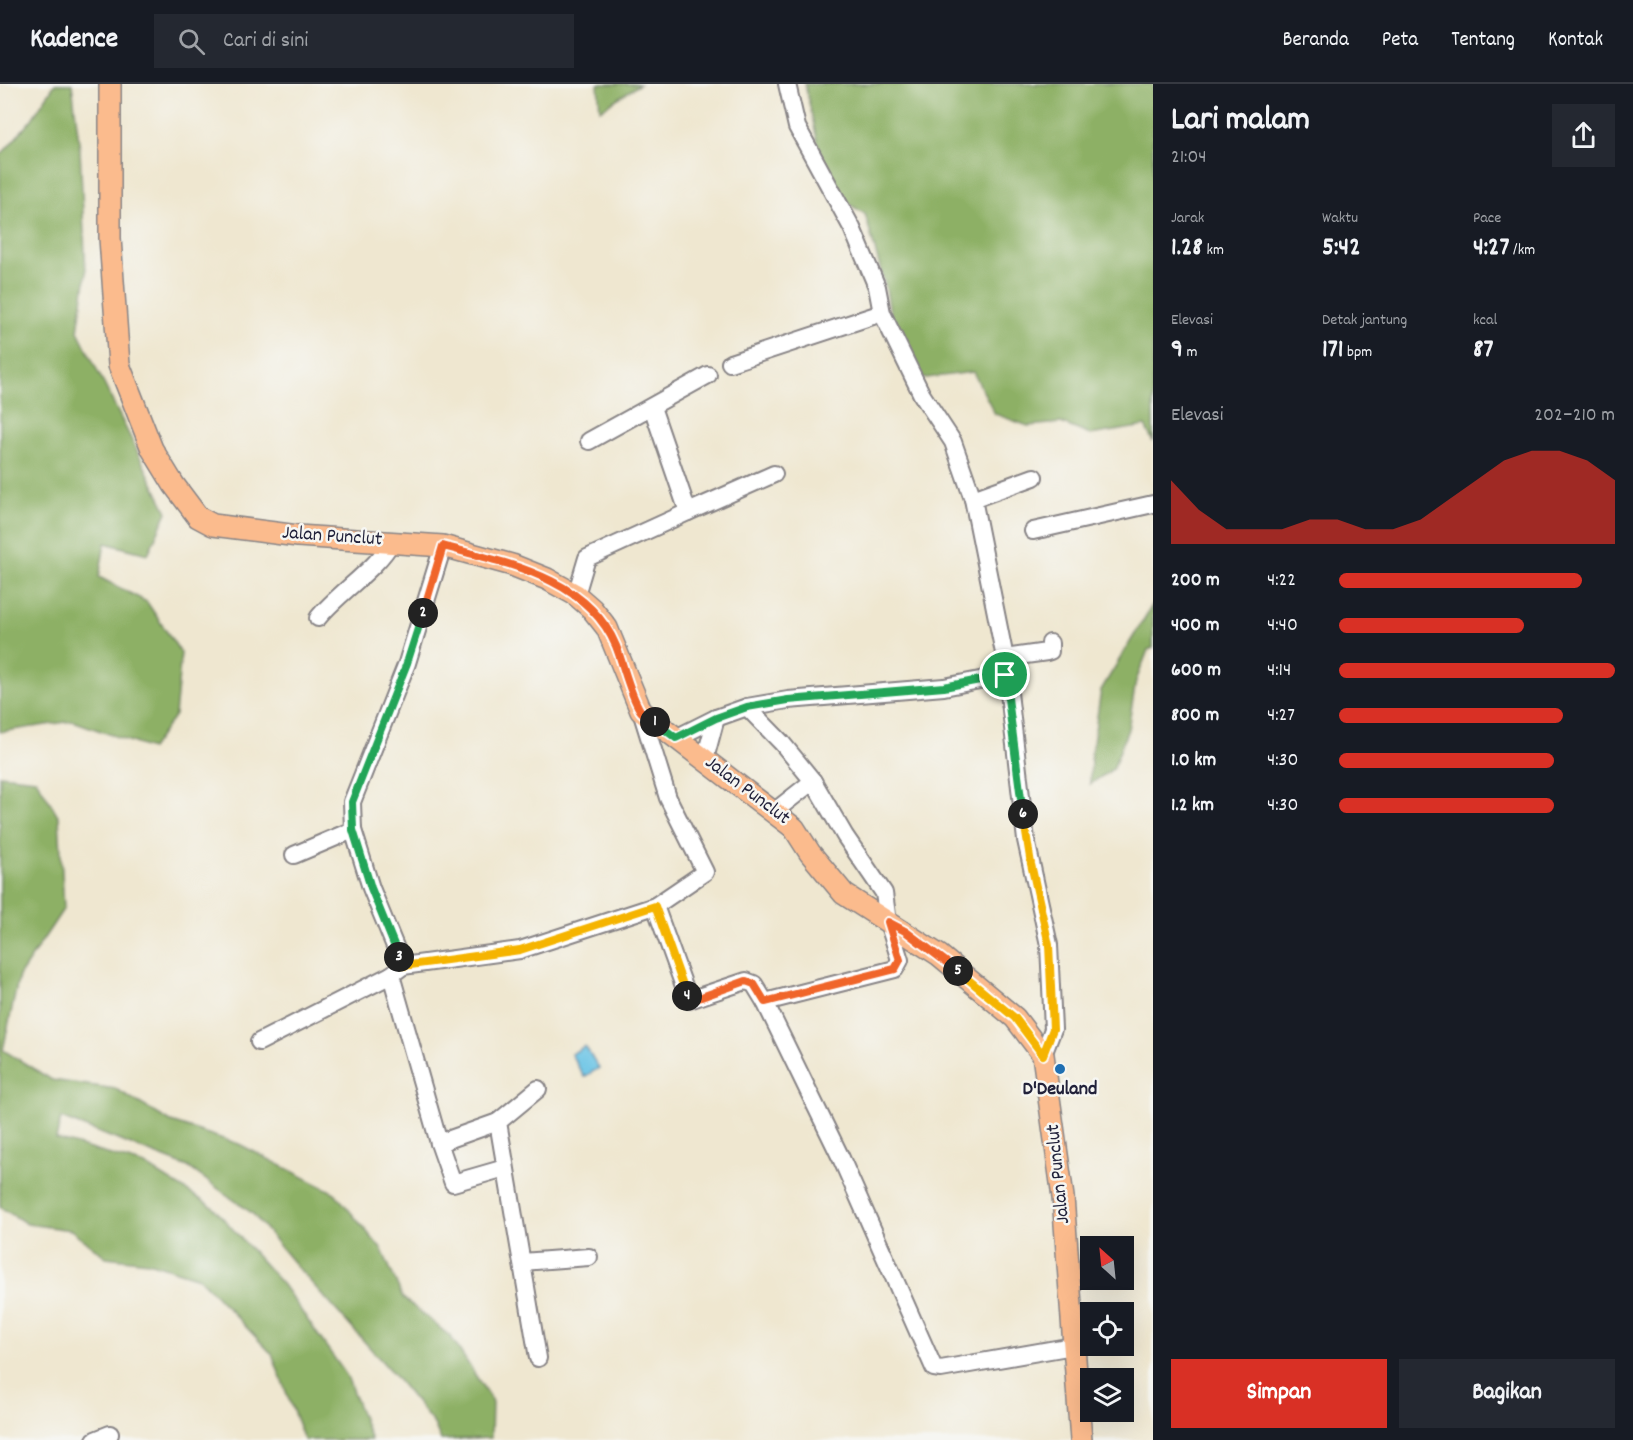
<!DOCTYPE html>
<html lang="id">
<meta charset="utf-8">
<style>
:root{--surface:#171b24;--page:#242831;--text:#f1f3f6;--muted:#9ea1a6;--line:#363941;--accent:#d93025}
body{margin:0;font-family:Dekko,sans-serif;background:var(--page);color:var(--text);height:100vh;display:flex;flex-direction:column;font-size:22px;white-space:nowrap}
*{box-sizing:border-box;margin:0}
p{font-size:20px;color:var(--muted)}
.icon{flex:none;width:33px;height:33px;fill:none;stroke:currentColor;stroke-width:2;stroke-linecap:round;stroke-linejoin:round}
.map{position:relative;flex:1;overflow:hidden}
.details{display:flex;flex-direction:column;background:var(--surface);width:480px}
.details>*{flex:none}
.needle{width:39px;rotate:333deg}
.tools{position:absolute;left:1080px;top:1152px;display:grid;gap:12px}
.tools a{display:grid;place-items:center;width:54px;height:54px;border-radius:0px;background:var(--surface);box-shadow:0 6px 24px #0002;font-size:30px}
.pin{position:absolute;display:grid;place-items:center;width:51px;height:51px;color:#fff;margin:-26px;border:3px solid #fff;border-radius:50%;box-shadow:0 2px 6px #0007}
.km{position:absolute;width:30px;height:30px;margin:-15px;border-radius:50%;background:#222;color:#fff;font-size:16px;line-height:30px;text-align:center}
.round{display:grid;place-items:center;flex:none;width:63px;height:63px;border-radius:0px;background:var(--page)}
.overview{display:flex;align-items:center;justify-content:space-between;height:102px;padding:0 18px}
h1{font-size:33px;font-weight:700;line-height:45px}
.metrics{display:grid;grid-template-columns:repeat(3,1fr);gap:9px;height:102px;padding:6px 18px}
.metrics div{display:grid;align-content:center}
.metrics b{font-size:26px;font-weight:700}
.metrics small{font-size:16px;font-weight:400}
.metrics p{font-size:16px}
.chart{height:168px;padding:12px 18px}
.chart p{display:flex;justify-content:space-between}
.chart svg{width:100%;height:108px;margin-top:6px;fill:var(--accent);opacity:.7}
.primary-button{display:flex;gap:12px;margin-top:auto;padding:12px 18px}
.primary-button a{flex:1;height:69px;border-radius:0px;background:var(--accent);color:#fff;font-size:24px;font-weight:700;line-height:69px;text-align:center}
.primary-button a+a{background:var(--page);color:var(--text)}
ul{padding:0 18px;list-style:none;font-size:20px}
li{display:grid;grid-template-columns:96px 72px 1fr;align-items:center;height:45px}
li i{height:15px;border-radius:8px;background:var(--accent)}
header{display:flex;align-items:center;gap:36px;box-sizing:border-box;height:84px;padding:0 30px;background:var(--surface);border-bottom:2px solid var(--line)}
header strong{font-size:28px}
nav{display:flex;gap:33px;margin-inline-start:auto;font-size:21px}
.search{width:420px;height:54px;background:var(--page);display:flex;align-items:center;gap:15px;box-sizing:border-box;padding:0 21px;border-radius:0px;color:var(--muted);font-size:22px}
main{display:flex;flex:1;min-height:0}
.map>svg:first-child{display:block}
.forest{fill:#8db065;stroke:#586950;stroke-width:1.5}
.water{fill:#67c3e5;stroke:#447290;stroke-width:1.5}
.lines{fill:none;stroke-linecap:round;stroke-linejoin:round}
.minor-casing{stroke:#888486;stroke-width:20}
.major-casing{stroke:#888486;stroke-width:24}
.minor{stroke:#fff;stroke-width:16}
.major{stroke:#fbbb8d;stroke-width:21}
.split-1-casing{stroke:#fff;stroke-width:12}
.split-2-casing{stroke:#fff;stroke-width:12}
.split-3-casing{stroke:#fff;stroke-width:12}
.split-4-casing{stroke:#fff;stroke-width:12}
.split-5-casing{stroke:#fff;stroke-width:12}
.split-6-casing{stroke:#fff;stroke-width:12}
.split-7-casing{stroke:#fff;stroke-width:12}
.split-1{stroke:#22a559;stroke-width:8}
.split-2{stroke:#f0652b;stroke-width:8}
.split-3{stroke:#22a559;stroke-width:8}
.split-4{stroke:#f5b400;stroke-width:8}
.split-5{stroke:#f0652b;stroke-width:8}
.split-6{stroke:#f5b400;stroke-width:8}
.split-7{stroke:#22a559;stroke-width:8}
.poi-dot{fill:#1f6fb2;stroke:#f6f6f2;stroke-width:2}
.labels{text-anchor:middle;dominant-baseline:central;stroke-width:5;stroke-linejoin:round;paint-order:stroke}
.street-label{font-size:20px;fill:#22223b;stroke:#f6f6f2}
.poi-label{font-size:20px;font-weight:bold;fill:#22223b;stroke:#f6f6f2}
</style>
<header>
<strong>Kadence</strong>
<div class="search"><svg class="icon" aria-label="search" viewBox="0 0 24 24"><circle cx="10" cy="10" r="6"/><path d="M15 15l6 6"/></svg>Cari di sini</div>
<nav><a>Beranda</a><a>Peta</a><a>Tentang</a><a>Kontak</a></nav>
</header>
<main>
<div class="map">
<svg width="1153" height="1356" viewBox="0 0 1153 1356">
<rect width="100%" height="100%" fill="#f6f6f2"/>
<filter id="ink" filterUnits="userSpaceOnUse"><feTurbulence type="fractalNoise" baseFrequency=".0167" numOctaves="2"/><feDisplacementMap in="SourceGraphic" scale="12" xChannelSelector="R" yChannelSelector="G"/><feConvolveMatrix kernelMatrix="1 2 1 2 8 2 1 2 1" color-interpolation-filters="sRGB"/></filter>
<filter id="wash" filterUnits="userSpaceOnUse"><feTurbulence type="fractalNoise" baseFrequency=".008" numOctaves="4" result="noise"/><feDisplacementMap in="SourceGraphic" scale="24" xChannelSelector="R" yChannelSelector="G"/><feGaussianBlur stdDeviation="1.35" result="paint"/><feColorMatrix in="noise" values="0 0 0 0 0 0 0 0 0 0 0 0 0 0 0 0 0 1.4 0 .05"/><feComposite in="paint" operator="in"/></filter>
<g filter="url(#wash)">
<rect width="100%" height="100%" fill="#efe7d0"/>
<g class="forest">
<path d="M55,0h17l8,66 6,124 -8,57 89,181 -19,42 -43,-11 -6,34 48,25 34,51 -6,62 -24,34 -78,-28 -73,11v-576l32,-37z"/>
<path d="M598,0h42l-40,26z"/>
<path d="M805,0h348v358l-8,-16 -55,9 -29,-12 -33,3 -33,-12 -22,-42 -54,7 -23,-33 -10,-57 -21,-75 -37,-23z"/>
<path d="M1153,520v44l-5,2 -12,31 -8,48 -15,40 -23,15 1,-28 10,-66z"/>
<path d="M0,691l36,4 23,38 5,91 -45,68 -16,74 49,30 64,9 55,33 68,22 96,49 47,57 21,48 48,39 41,64 -1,37 -50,2 -7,-16 -47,-57 -95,-106 -39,-47 -65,-47 -127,-49 -5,21 89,26 68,42 70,78 64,91 24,64h-67l-32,-86 -73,-76 -51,-16 -42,-5 -35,-27 -44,-6 -27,-17z"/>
</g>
<path class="water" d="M585,962l14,22 -15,9 -13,-23z"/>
</g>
<g filter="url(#ink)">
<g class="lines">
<defs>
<g id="minor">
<path d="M787,0l10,43 55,101 25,59 5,26 40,82 31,47 20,57 32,159 21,182 23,105 4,84 -10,26"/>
<path d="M730,279l152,-50"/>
<path d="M589,357l119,-66"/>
<path d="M973,415l61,-22"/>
<path d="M688,428l86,-38"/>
<path d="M1033,447l120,-27"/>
<path d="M443,462l-36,117 -55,139 1,28 18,58 32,78 117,-16 135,-44 50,-34 -37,-74 -27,-87"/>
<path d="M576,511l11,-37 101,-46 -36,-105"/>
<path d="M318,534c20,-25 60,-50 74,-77"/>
<path d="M1005,574l42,-6 3,-1v-8"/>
<path d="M747,623l35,36 31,38 32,55 39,57 4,29 12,38 -5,9 -130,33"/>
<path d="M676,654l40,-20 31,-11 41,-7 156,-13 61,-12"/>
<path d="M705,675l11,-41"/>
<path d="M775,727l38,-30"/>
<path d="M294,771l59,-25"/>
<path d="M655,822l34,94 57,-19 8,3 11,18 76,156 93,210 7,1 132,-23"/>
<path d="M403,882l-12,9 48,168 14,40 52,-15"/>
<path d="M259,958l132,-67"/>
<path d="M538,1005l-40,33 40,236"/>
<path d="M439,1059l59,-21"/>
<path d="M522,1178l67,-5"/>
<path d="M95,1356l15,-6"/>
</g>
<path id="major" d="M110,0v154l9,127 33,84 22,36 24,32 15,8 85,11 145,10 69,19 35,14 29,16 16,14 15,19 34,83 153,117 16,25 34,41 95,61 76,63 28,37 20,142 18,243"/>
</defs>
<use href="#minor" class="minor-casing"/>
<use href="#major" class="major-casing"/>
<use href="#minor" class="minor"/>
<use href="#major" class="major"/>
</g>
</g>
<g class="lines" filter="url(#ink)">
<defs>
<path id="split-1" d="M655,638l21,16 40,-20 31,-11 41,-7 156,-13 61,-12"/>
<path id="split-2" d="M423,529l20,-67c63,17 145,32 173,100 8,20 13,46 24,64 3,5 10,8 15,12"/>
<path id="split-3" d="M399,873l-28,-69 -18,-58 -1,-28 55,-139 16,-50"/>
<path id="split-4" d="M399,873l4,9 117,-16 135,-44 32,90"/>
<path id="split-5" d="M687,912l2,4h4l53,-19 8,3 11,18 130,-33 5,-9 -12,-38 17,9 53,40"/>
<path id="split-6" d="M958,887l57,47 28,37 10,-26 -4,-84 -18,-81 -8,-50"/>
<path id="split-7" d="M1005,591l18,139"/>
</defs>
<use href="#split-1" class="split-1-casing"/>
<use href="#split-2" class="split-2-casing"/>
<use href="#split-3" class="split-3-casing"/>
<use href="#split-4" class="split-4-casing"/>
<use href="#split-5" class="split-5-casing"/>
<use href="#split-6" class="split-6-casing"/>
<use href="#split-7" class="split-7-casing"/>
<use href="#split-1" class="split-1"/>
<use href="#split-2" class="split-2"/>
<use href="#split-3" class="split-3"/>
<use href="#split-4" class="split-4"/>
<use href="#split-5" class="split-5"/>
<use href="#split-6" class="split-6"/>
<use href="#split-7" class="split-7"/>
</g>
<circle class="poi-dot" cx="1060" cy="985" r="6"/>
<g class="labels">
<g class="street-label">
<text transform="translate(332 453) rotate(4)">Jalan Punclut</text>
<text transform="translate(747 707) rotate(37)">Jalan Punclut</text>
<text transform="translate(1059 1090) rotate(-96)">Jalan Punclut</text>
</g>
<g class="poi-label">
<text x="1060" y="1006">D'Deuland</text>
</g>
</g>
</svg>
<div class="tools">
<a><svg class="needle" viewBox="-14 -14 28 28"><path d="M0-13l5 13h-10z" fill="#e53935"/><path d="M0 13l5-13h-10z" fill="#9ea1a6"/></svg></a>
<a><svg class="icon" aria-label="locate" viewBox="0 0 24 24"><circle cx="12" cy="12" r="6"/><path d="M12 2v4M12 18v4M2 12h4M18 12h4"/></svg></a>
<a><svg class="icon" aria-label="layers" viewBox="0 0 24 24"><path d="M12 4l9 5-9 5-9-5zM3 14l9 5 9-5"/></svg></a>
</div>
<div class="pin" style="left:1005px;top:591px;background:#1e9e55"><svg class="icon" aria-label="arrive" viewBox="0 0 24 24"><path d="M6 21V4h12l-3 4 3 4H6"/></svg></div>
<b class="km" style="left:655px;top:638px">1</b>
<b class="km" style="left:423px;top:529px">2</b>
<b class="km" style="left:399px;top:873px">3</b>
<b class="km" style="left:687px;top:912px">4</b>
<b class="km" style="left:958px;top:887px">5</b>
<b class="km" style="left:1023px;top:730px">6</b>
</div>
<section class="details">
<div class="overview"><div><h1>Lari malam</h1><p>21:04</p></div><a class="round"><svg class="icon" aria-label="share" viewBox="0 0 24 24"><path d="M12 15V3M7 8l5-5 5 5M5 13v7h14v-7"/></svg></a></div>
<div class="metrics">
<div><p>Jarak</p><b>1.28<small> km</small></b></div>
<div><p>Waktu</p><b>5:42</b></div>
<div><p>Pace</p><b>4:27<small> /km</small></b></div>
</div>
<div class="metrics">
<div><p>Elevasi</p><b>9<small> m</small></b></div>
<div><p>Detak jantung</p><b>171<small> bpm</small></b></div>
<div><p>kcal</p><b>87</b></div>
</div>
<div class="chart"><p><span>Elevasi</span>202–210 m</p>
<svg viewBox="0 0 160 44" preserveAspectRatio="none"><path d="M0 44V18L10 30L20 38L30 38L40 38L50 34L60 34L70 38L80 38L90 34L100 26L110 18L120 10L130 6L140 6L150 10L160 18V44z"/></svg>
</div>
<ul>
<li><b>200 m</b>4:22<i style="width:88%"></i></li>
<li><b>400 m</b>4:40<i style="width:67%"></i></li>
<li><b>600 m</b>4:14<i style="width:100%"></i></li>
<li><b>800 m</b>4:27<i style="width:81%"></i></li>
<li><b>1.0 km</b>4:30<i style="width:78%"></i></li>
<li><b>1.2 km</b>4:30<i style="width:78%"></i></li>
</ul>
<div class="primary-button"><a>Simpan</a><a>Bagikan</a></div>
</section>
</main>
